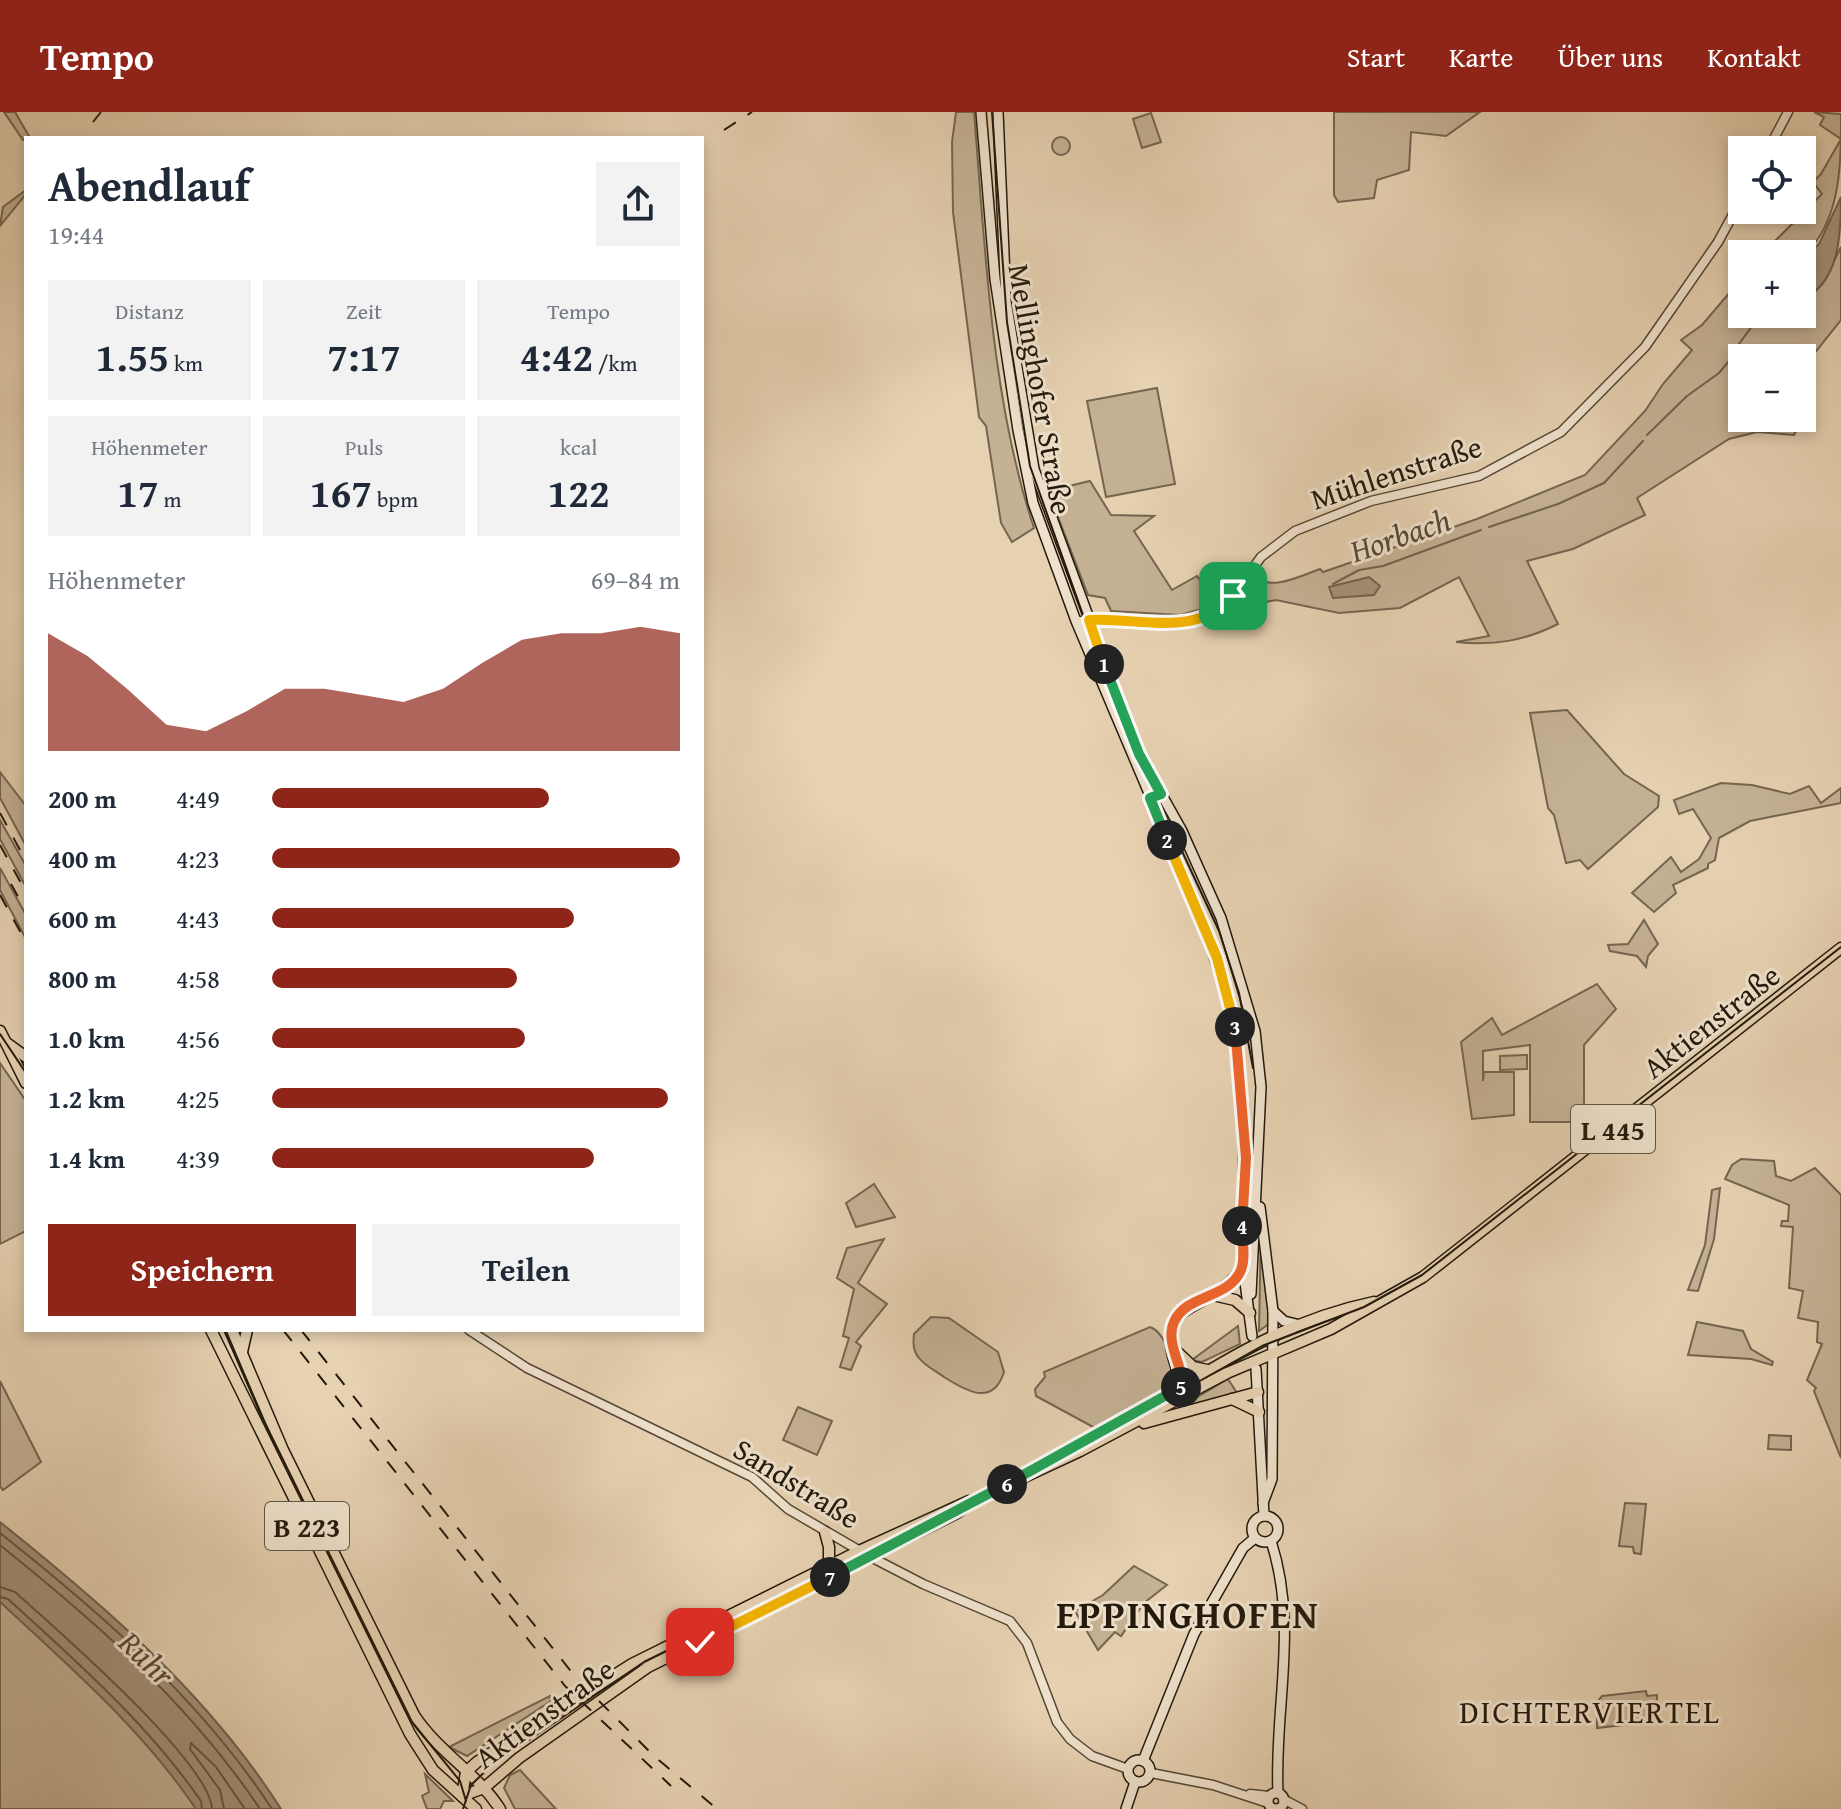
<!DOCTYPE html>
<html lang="de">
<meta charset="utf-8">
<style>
:root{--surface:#fff;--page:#f2f2f3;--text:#1f2937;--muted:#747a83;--accent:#8f2418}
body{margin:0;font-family:"Gentium Book Plus",serif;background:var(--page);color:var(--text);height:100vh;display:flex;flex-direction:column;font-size:30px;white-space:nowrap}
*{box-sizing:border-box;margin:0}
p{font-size:26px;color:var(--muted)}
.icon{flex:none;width:44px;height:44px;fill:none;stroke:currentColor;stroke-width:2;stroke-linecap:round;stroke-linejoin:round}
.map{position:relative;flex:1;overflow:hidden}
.drawer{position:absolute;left:24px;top:24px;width:680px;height:1196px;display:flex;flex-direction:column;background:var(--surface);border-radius:0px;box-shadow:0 4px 12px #0003}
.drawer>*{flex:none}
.tools{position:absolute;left:1728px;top:24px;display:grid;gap:16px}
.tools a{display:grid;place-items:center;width:88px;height:88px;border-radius:0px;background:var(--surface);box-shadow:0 4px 12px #0003;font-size:40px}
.pin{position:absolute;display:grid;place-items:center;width:68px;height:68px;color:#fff;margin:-34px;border-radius:16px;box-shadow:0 4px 12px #0006}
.km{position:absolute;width:40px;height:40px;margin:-20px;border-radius:50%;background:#222;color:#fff;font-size:22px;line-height:40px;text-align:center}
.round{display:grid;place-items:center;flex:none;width:84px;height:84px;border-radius:0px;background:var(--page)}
.headline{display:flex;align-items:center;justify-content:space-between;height:136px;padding:0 24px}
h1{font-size:44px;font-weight:700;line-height:60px}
.stats{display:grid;grid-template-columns:repeat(3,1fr);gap:12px;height:136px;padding:8px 24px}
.stats div{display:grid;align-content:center;border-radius:0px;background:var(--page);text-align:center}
.stats b{font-size:40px;font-weight:700}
.stats small{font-size:22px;font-weight:400}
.stats p{font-size:22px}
.chart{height:224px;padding:16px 24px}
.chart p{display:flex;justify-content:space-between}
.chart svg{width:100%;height:144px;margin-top:8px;fill:var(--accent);opacity:.7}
.button{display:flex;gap:16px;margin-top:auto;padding:16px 24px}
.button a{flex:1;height:92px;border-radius:0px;background:var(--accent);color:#fff;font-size:32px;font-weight:700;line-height:92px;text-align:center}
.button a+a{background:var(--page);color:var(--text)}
ul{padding:0 24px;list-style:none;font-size:26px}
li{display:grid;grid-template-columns:128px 96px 1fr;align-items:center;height:60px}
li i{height:20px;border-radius:10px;background:var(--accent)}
header{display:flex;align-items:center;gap:48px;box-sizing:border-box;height:112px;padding:0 40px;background:var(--accent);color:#fff}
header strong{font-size:38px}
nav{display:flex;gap:44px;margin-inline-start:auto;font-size:28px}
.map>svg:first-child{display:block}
.green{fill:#c5b295;stroke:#746650;stroke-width:2;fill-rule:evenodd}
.water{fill:#a49279;stroke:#70624d;stroke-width:2}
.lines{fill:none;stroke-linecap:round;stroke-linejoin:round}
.shore{stroke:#645642;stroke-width:2}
.stream{stroke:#70624d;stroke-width:2}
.tertiary-casing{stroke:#544734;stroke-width:11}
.secondary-casing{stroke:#23190b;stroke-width:12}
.primary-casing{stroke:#23190b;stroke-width:13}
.tertiary{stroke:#efe1cc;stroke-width:8}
.secondary{stroke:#efe1cc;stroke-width:9}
.primary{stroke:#e6d1b1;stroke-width:10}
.tram{stroke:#23190b;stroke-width:2}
.rail{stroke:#23190b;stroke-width:2;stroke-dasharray:14 14;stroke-linecap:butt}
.split-1-casing{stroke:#fff;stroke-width:16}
.split-2-casing{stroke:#fff;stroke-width:16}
.split-3-casing{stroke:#fff;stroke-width:16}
.split-4-casing{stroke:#fff;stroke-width:16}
.split-5-casing{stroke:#fff;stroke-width:16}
.split-6-casing{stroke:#fff;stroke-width:16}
.split-7-casing{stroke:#fff;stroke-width:16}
.split-8-casing{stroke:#fff;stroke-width:16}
.split-1{stroke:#f5b400;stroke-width:10}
.split-2{stroke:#22a559;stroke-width:10}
.split-3{stroke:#f5b400;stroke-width:10}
.split-4{stroke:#f0652b;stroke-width:10}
.split-5{stroke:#f0652b;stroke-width:10}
.split-6{stroke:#22a559;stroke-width:10}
.split-7{stroke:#22a559;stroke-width:10}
.split-8{stroke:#f5b400;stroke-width:10}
.labels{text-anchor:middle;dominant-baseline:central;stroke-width:6;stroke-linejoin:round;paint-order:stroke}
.shield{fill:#efe1cc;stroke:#605545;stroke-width:2}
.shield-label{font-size:28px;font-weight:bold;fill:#23190b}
.street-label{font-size:30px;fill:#23190b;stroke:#efe1cc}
.water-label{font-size:32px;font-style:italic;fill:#574937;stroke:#efe1cc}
.neighbourhood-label{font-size:32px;letter-spacing:2px;fill:#23190b;stroke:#efe1cc}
.district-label{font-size:38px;font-weight:bold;letter-spacing:2px;fill:#23190b;stroke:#efe1cc}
</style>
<header>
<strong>Tempo</strong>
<nav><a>Start</a><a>Karte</a><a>Über uns</a><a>Kontakt</a></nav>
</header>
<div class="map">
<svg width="1841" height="1697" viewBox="0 0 1841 1697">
<rect width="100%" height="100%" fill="#e6d1b1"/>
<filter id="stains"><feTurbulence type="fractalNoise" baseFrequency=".0025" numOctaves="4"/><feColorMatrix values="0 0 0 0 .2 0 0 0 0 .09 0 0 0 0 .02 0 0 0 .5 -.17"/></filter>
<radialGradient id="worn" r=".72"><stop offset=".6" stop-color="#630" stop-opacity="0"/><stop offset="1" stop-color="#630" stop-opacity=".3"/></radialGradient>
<g class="green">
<path d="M4,0h11l15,26 -7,2z"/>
<path d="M956,0h18c11,134 17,288 60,416l-22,14 -11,-19 -15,-97 -7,-9 -26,-205 -1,-70z"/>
<path d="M1334,0h146l-34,24 -35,-4 -2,38 -32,10 -3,18 -36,4 -4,-7z"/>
<path d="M1814,0l27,2c0,54 0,107 -39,144v-4h-40l60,-60 -9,-12 8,-8 20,-35 -21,-14 4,-8z"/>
<path d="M1151,1l10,29 -19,6 -9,-29z"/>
<circle cx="1061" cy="34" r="9"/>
<path d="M26,78v4l-26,32 3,-19z"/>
<path d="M1841,135v73l-31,39 -4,53 -12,23 -37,-3 -28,7 -92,59 8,17 -72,34 -46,12 31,63c-34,17 -64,22 -102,18l33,-6 -30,-59 -59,31 -61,5 -63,-13 -38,8 15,-32c18,16 47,0 67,-7l3,3 154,-53 108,-44 60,-64 18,-27 29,-34 -11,-10 21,-15 40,-47v36h60v-14l27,-29zM1742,246h60v60h-60z"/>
<path d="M1157,276l18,96 -69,13 -19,-96z"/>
<path d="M1090,369l21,34 43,1 -20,15 38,59 25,-14 12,18v13l-29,8 -69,-4 -6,-13 -17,-3 -40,-104z"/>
<path d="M1567,598l57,64 35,22 -1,11 -70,62 -8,-9 -14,3 -12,-48 -6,-7 -18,-95z"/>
<path d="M0,660l26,34v40l-26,-48z"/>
<path d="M1721,671l31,2 38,9 19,-8 12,17 20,-15v15l-91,18 -31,17 -4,22 -7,4v4l-35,17 3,8 -22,19 -22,-19 39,-36 10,15 18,-13 12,-21 -18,-29 -14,5 -5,-14z"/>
<path d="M0,708l26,46v21l-26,-48z"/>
<path d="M0,756l26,47v24l-26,-49z"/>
<path d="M1644,808l14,24 -10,12 -2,11 -9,-11 -27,-5 -2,-6 20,-1z"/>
<path d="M1597,872l19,25 -32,36v77h-54v-77l-47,6v30l1,-9h30v43l-42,4 -11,-77 31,-24 10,17z"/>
<path d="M1527,943v14l-27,1v-14z"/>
<path d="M0,951l26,38v130l-26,13z"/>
<path d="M1741,1047l33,2 2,15 15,5 24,-13 26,27v263l-27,-67 2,-3 -9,-8 15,-36 -5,-2 1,-20 -20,-4 5,-27 -14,-3 4,-61 -12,-1 1,-5h6l1,-16 -64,-26 7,-14z"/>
<path d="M874,1072l21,33 -39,10 -10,-24z"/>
<path d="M1720,1076l-6,51 -16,52 -10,-1 17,-45 7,-55z"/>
<path d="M1261,1113l9,98 -11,8z"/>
<path d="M884,1127l-26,44 29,21 -31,38 5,4 -10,24 -11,-3 9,-29 -6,-2 11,-47 -17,-11 10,-30z"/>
<path d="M931,1205l18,1 49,34 6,20c-11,35 -38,19 -60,5 -8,-6 -19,-11 -25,-19 -6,-7 -6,-15 -5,-24z"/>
<path d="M1697,1210l46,9 8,18 22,13 -1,3 -21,-6 -63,-4z"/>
<path d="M1238,1214l2,18 -38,18 -10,-2z"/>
<path d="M1150,1215c18,6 28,47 16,62l-71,39 -59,-32 -1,-7 10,-12 -1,-5z"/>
<path d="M1228,1267l9,14 -65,19z"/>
<path d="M0,1269l41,81 -38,28 -3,-4z"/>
<path d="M798,1295l34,14 -15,34 -34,-15z"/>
<path d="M1769,1323l22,1v14l-23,-1z"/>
<path d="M1625,1391l21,1 -5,50 -7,-1 -1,-6 -14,-1z"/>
<path d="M0,1449l241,248h-241z"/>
<path d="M1134,1454l33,19 -23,18 -23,33 -6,-4 -17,18 -23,-39 28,-16z"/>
<path d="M1646,1579l1,5 10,-1 -1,26 -59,7v-26l5,-6z"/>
<path d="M550,1584l1,5 -84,55 -18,-9z"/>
<path d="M520,1658l36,39h-41l-11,-21 6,-13z"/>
<path d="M425,1662l28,27h-9l-4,8h-13l-5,-13 7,-4z"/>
</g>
<g class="water">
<path d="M1841,85c0,37 -1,85 -39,103v-42l17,-14z"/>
<path d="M1369,465l11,9 -6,9 -41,3 -4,-11z"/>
<path d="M0,1410c106,85 208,172 281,287h-85c-54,-80 -125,-141 -196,-207z"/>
</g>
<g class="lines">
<g class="shore">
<path d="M0,1421c102,81 200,166 272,276"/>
<path d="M0,1433c97,78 190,159 260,264"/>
<path d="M0,1475l15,5c39,35 195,170 197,217"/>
<path d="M0,1485l8,2c70,64 139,124 193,202l1,8"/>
<path d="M224,1697l-4,-19 -30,-41 1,-6 25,24 29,42"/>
</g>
<g class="stream">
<path d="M1736,236l25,-34"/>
<path d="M1647,323l40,-39 32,-23 15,-18"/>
<path d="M1489,415l69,-23 46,-21 39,-42"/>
<path d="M1333,472l26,-14 24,-4 98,-36"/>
</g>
<defs>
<g id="tertiary">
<path d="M1768,38l20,-38"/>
<path d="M1076,509l106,1 26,-4 25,-22 28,-39 34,-26 76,-30 108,-25 82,-44 84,-85 73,-105 24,-44"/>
<path d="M469,1218l58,38 225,109 36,32 79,46 56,29 87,37 17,22 30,79 13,17 22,17 36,13"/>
<path d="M1151,1661l62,12 55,18"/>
<path d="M1250,1682l19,2"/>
<path d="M1283,1687l19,10"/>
</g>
<g id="secondary">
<path d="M981,0l14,167 23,151 15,73 43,118 125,295 32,99 11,96 -1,156 9,69"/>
<path d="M998,0l8,189 28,168 105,285 43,77 39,87 34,113 6,56 -10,207"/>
<path d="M1260,1095l13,104 -1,168 -9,24"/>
<path d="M1273,1199l11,10 12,3"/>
<path d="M1256,1257l8,147"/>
<circle cx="1265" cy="1417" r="13"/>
<path d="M1271,1429c28,87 3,165 7,252"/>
<circle cx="1139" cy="1659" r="11"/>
<path d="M1143,1649l51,-127 49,-86 12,-10"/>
<circle cx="1276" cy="1689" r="8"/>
<path d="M1126,1697l9,-27"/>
</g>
<g id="primary">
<path d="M0,919l26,52"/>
<path d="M8,932l18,13"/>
<path d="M1213,1183l22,5 15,13"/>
<path d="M211,1218l199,404 23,36 43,39"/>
<path d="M232,1218l51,120 131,265c24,37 63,58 86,94"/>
<path d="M1175,1238l18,17 14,3"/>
<path d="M242,1240l5,-22"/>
<path d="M1186,1279c-46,-99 21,-71 57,-124"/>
<path d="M1232,1287l27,13"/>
<path d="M1148,1297c72,-47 140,-89 226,-107"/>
<path d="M1144,1311l114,-31"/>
<path d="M1052,1346l32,-16"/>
<path d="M825,1420l4,15v19"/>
<path d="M462,1684l22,-8 35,-30 129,-91 309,-154 18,-13 105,-49 147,-78 104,-44 92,-52 418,-329"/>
<path d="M462,1684l4,-24 11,-10 155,-98 227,-113 110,-50"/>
</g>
</defs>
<use href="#tertiary" class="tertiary-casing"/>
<use href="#secondary" class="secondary-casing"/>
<use href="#primary" class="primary-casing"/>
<use href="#tertiary" class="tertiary"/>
<use href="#secondary" class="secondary"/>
<use href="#primary" class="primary"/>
<g class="tram">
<path d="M992,0l15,210 23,144 68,191 52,125 69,149 20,62 14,75"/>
<path d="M0,922l26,39"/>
<path d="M224,1218l37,85 151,307 48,59 6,20"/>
<path d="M463,1697l8,-24 21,-20 152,-103 463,-229 155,-87 102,-39 58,-32 419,-328"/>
</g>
<g class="rail">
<path d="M93,10l8,-10"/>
<path d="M724,18l28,-18"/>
<path d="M0,701l26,48"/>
<path d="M0,733l26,47"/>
<path d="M11,772l15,27"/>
<path d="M0,783l26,47"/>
<path d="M283,1218l282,356 106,100"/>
<path d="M301,1218l276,349 77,77 63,53"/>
</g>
</g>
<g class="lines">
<defs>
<path id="split-1" d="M1104,552l-15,-44c51,-3 107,19 144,-24"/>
<path id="split-2" d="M1104,552l35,90 22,40 -11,4 17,42"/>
<path id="split-3" d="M1167,728l50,118 18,69"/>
<path id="split-4" d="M1235,915l11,131 -4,68"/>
<path id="split-5" d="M1181,1275c5,-18 -17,-43 -7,-65 12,-28 55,-23 67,-52 5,-12 1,-31 1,-44"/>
<path id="split-6" d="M1007,1372l174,-97"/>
<path id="split-7" d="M830,1465l177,-93"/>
<path id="split-8" d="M700,1530l130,-65"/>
</defs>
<use href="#split-1" class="split-1-casing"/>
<use href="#split-2" class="split-2-casing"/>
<use href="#split-3" class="split-3-casing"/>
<use href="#split-4" class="split-4-casing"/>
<use href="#split-5" class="split-5-casing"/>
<use href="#split-6" class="split-6-casing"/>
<use href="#split-7" class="split-7-casing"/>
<use href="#split-8" class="split-8-casing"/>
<use href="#split-1" class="split-1"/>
<use href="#split-2" class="split-2"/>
<use href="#split-3" class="split-3"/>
<use href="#split-4" class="split-4"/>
<use href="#split-5" class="split-5"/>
<use href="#split-6" class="split-6"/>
<use href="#split-7" class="split-7"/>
<use href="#split-8" class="split-8"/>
</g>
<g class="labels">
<g class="shield">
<rect x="1571" y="993" width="84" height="48" rx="6"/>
<rect x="265" y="1390" width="84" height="48" rx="6"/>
</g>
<g class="shield-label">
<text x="1613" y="1017">L 445</text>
<text x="307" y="1414">B 223</text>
</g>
<g class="street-label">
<text transform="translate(1041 277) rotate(80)">Mellinghofer Straße</text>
<text transform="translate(1396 360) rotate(-18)">Mühlenstraße</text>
<text transform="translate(1711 909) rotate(-38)">Aktienstraße</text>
<text transform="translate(797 1371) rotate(32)">Sandstraße</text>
<text transform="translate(544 1601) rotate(-36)">Aktienstraße</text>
</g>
<g class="water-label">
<text transform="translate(1400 423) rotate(-19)">Horbach</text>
<text transform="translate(147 1546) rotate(44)">Ruhr</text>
</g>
<g class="neighbourhood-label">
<text x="1590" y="1599">DICHTERVIERTEL</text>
</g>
<g class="district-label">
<text x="1188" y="1502">EPPINGHOFEN</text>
</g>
</g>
<rect width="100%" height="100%" filter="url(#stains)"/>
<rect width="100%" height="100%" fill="url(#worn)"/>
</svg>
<div class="tools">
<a><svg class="icon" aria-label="locate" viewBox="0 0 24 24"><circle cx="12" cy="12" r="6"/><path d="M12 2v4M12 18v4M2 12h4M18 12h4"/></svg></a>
<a>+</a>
<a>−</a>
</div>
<div class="pin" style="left:1233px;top:484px;background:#1e9e55"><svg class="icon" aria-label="arrive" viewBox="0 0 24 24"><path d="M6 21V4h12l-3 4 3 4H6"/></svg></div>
<div class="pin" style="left:700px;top:1530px;background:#d93025"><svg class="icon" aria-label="check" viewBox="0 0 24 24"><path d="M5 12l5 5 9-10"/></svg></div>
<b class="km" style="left:1104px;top:552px">1</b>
<b class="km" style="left:1167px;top:728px">2</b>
<b class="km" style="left:1235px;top:915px">3</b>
<b class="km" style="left:1242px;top:1114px">4</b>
<b class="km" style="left:1181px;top:1275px">5</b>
<b class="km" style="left:1007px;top:1372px">6</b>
<b class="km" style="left:830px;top:1465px">7</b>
<section class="drawer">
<div class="headline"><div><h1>Abendlauf</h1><p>19:44</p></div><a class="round"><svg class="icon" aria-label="share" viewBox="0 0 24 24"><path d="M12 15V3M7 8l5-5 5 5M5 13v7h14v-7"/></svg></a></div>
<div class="stats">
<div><p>Distanz</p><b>1.55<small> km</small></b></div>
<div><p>Zeit</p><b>7:17</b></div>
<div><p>Tempo</p><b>4:42<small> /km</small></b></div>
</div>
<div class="stats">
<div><p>Höhenmeter</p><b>17<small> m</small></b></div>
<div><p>Puls</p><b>167<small> bpm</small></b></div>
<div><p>kcal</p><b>122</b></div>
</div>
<div class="chart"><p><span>Höhenmeter</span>69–84 m</p>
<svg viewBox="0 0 160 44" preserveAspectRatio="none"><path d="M0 44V8L10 15L20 25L30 36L40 38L50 32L60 25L70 25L80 27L90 29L100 25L110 17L120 10L130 8L140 8L150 6L160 8V44z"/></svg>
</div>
<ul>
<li><b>200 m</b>4:49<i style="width:68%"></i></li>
<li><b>400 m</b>4:23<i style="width:100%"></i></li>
<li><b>600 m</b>4:43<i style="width:74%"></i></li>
<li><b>800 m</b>4:58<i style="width:60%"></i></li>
<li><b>1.0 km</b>4:56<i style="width:62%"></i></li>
<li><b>1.2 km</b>4:25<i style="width:97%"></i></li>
<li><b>1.4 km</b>4:39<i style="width:79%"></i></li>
</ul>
<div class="button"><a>Speichern</a><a>Teilen</a></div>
</section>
</div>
